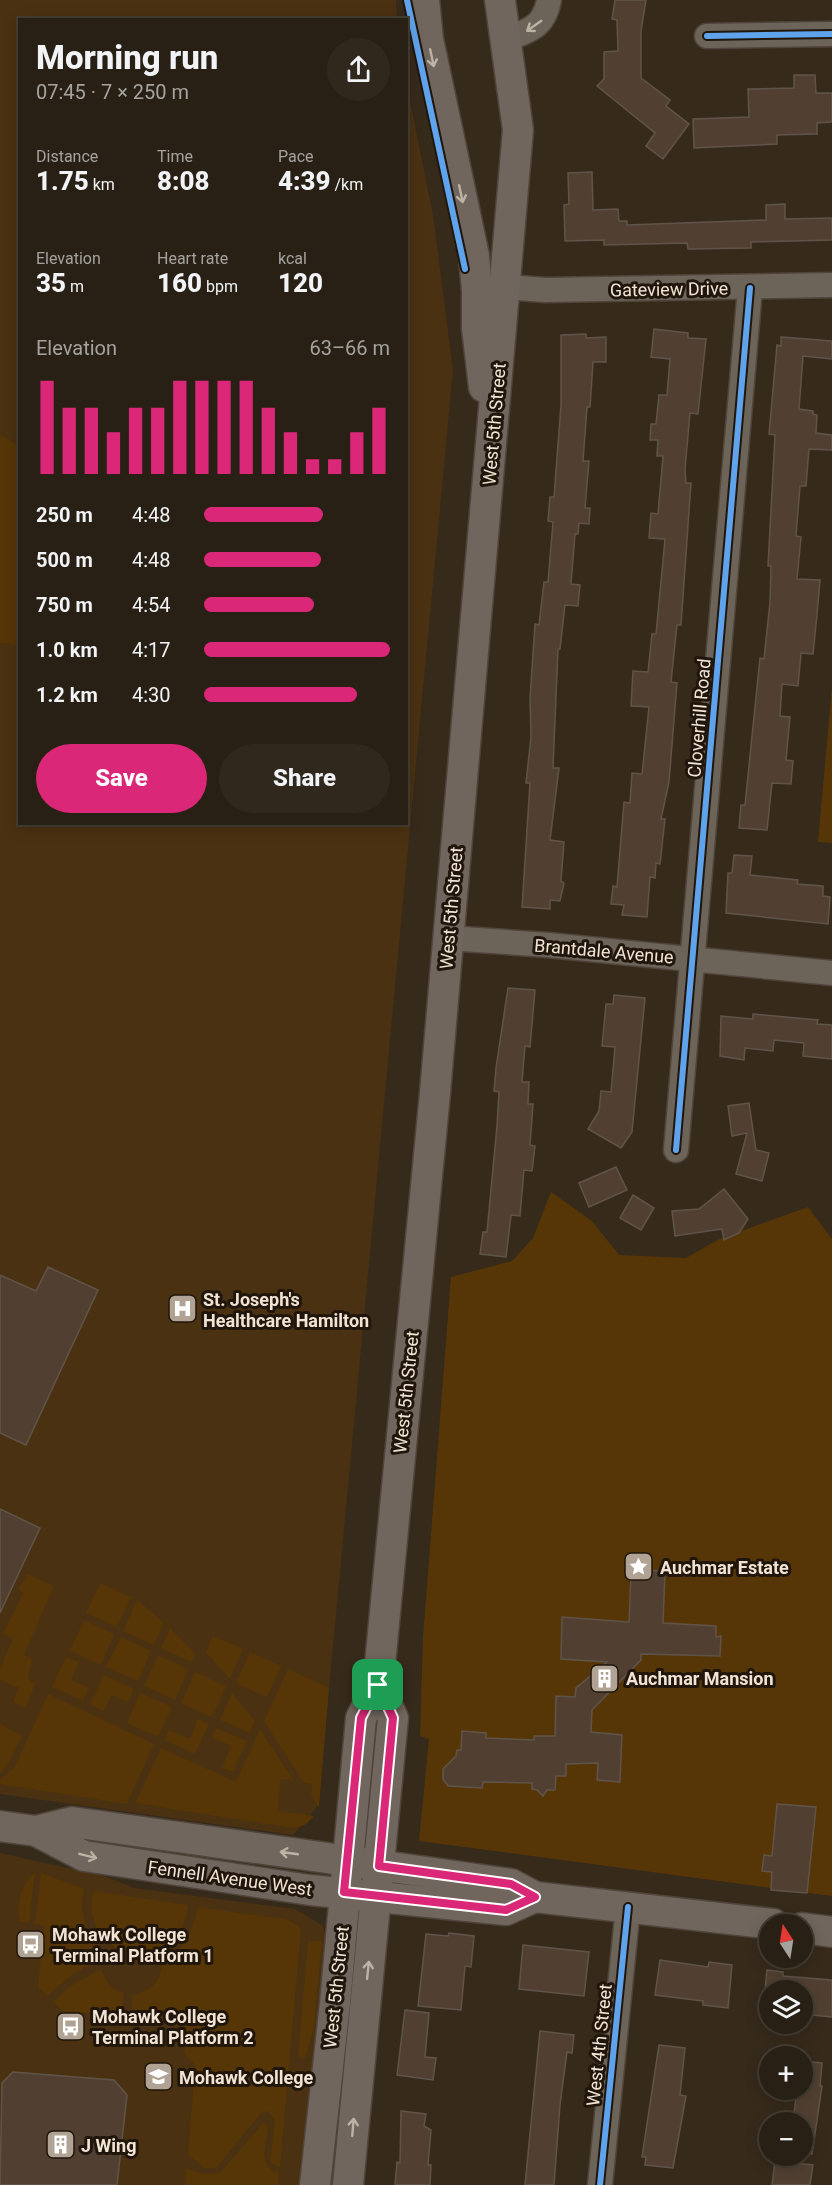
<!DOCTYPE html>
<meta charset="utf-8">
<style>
:root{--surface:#282014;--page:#30281d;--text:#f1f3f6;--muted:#a5a3a0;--line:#443e34;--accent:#db2777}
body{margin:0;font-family:Roboto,sans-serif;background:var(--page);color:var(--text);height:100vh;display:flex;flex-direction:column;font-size:22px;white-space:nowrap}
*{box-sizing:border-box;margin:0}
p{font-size:20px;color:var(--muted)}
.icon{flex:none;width:33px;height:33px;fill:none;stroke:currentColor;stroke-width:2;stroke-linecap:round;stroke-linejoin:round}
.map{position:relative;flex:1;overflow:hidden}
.drawer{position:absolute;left:18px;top:18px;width:390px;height:807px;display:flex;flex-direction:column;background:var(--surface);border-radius:0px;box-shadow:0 3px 15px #0003,0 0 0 2px var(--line)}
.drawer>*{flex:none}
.needle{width:39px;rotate:348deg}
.fabs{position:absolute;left:759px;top:1914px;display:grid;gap:12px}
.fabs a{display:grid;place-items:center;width:54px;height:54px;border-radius:50%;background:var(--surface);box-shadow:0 3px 15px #0003,0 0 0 2px var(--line);font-size:30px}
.pin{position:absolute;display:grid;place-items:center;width:51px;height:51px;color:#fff;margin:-26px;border-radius:12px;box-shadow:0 3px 9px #0006}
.round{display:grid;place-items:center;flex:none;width:63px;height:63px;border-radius:32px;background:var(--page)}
.overview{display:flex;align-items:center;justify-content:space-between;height:102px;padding:0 18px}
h1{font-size:33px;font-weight:800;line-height:45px}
.metrics{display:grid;grid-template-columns:repeat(3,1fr);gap:9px;height:102px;padding:6px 18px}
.metrics div{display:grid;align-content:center}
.metrics b{font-size:26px;font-weight:800}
.metrics small{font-size:16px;font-weight:400}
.metrics p{font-size:16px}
.chart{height:168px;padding:12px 18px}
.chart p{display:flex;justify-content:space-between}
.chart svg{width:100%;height:108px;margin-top:6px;stroke:var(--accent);stroke-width:6}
.primary-button{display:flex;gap:12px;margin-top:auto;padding:12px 18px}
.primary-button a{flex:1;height:69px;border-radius:36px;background:var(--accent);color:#fff;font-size:24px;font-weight:800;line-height:69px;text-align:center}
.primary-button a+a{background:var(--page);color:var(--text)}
ul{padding:0 18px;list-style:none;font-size:20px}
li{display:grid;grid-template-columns:96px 72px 1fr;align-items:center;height:45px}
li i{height:15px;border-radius:8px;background:var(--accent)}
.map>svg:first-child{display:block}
.built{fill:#4a3111}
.green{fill:#563607}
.building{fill:#514032;stroke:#605449;stroke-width:1.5}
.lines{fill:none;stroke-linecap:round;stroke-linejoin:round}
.minor-casing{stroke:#50453a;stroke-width:27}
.major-casing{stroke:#50453a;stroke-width:33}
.minor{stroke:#6d6459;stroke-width:24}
.major{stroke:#71665e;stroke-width:30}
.cycleway-casing{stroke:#20160b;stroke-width:10}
.cycleway{stroke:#60a3ed;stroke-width:6}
.oneway{stroke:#bdb1a3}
.oneway2{stroke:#beb2a5}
.route-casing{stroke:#fff;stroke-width:12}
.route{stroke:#db2777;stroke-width:8}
.labels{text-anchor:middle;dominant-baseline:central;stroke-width:6;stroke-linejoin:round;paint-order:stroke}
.street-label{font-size:18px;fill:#f2e4d4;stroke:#20160b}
.poi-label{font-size:18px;font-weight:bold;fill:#f2e4d4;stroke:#20160b;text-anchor:start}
</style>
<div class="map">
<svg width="832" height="2185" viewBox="0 0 832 2185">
<rect width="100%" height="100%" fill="#362a1b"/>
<g class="built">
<path d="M0,0h396l1,19 -377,1v804h386l1,-738 26,129 20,155 -135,1436 -25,29 -293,-41z"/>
<path d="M0,1853l104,23 30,12 161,21 27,16 8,18 -27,242h-303z"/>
</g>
<g class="green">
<path d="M0,434l19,12v199l-19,-2z"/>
<path d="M832,687v156l-14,-1z"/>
<path d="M551,1192l41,29 27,34 67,3 33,-19 89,-32 24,32v657l-413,-55 10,-102 -9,-3 3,-98 28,-361 61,-16 21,-23z"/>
<path d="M27,1574l27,12 -30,69 8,4 -4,20 7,5 -9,24 -13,-6 6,-14 -19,-8v-12l13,-29 -10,-5 20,-40 -4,-5z"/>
<path d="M100,1583l31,14 -14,30 -31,-14z"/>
<path d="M137,1600l27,23 -10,22 -31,-14z"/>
<path d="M84,1620l30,14 -13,31 -31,-14z"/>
<path d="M170,1628l26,26 -4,8 -31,-14z"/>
<path d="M213,1636l30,13 -13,30 -24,-27z"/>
<path d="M121,1637l30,14 -13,30 -32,-14z"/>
<path d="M250,1652l31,14 -14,31 -31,-14z"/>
<path d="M158,1655l31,14 -14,31 -31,-14z"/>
<path d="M66,1657l13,5 -8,18 18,8 -6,13 -31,-14z"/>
<path d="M288,1669l41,19 -10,119 -8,-12 1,-11 -8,-1 -40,-62z"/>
<path d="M195,1672l31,14 -14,31 -31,-14z"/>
<path d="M104,1675l30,14 -6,13 -16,-7 -8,16 -14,-6z"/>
<path d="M140,1693l32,14 -14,30 -31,-14z"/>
<path d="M232,1693l23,28 -5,12 -30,-13z"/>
<path d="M48,1694l106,50 -27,60 -127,-20v-4l14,-12z"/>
<path d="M198,1719l11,5 -14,30 -31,-14 5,-10 21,9z"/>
<path d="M0,1724l22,12 -16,32 -6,5z"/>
<path d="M216,1728l31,13 -14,31 -11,-4 9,-22 -19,-9z"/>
<path d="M260,1729l34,52 -13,-2 -4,32 37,5 -9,9 -12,3 -158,-25 26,-55 75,34z"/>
<path d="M35,1872l-6,51 -9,-2c-5,-17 2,-37 15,-49z"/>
<path d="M41,1873l43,16c-5,25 1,45 20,63l-3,7 -28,15 -26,22 -9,-9 6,-61 -9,-2z"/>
<path d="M93,1891l95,14c-3,28 -17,45 -45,50l-10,-6 -10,3c-25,-12 -35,-34 -30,-61z"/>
<path d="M197,1907l92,13 12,9 -21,238 -10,-5 5,-42 -7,-9 -7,2 -45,55h-11l-17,-13 7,-90 -11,-12 2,-12 -2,-16c-8,-8 -18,-9 -29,-4l-3,-3 -21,-2 2,-21c19,-3 29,-16 29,-35 23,-12 32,-29 35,-53z"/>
<path d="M308,1941h14l-8,87 -9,30 -7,-1z"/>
<path d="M101,1969l8,17 15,7 -2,22 -59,-4 -9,-9 15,-15z"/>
<path d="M264,2122l4,5c-2,17 -11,41 11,46l-1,12h-93l1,-17 16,6 18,-1z"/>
</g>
<g class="building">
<path d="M615,0h31l-5,31v47l29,22 -4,6 23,18 -26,35 -17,-13 9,-13 -58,-47 7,-7v-27l14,-1 -1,-31 -5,-1z"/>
<path d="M794,75h21l1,18h16v29l-15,1v11l-40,1v9l-83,4 -1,-29 56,-2 -1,-28 46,-1z"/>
<path d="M592,172l1,38 25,-1 1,12h8v4l139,-5v-15l19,-1v15l47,-1v22l-81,2v6l-63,1 -1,-6 -83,2v-5l-39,1 -1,-36 5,-1 -1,-31z"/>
<path d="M654,329l34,4v5l18,1 -8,75 -8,-1 -5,56 1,14h5l-10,142h-4l-6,57 6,1 -8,99 -8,37h4l-5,45 -4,-1 -1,15 -5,-1 -3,40 -25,-2 2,-10 -13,-1 2,-18 4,1 7,-85 6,1 2,-30 10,1 7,-67 -18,-1 2,-35 15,1 4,-38h4l9,-95 -16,-1 2,-25 7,1 5,-58h-6l1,-16h-8l1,-16h5l3,-29h8l3,-36 -19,-2z"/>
<path d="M586,334v4l20,-1v25h-13l-3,45h-3l-4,54h6l-4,47h5l-1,16 -10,-1 -1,11h-3l-4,50 9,1 -2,21 -13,-1 -5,44h-2l-5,119h6l-9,72 14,2 -3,39 3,2 -4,18 -10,-1v9l-28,-2 8,-124h-4l5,-46 -1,-39 5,-74 4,1 5,-43h4l5,-60 -5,-1 2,-24h4l7,-92v-70z"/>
<path d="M781,337l51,4v18l-29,-3 -4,53 14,2v3l4,1 -1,18 16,2v15l-23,-1 -3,37h-6l-4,50 5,1 -4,42 23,1 -3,35 -4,39 -12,-1 -3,33 -16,-2 -2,32 10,1 -4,43 7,1 -2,23 -19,-1 -5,47 -28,-2 2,-23h4l15,-147 4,1 6,-57 1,-36h-3l7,-131 -6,-1 8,-89 4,1z"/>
<path d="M734,855l18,1 -2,19 48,5 -1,4 26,2v10l7,1 -2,27 -102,-11 2,-40h4z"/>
<path d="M508,988l27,2 -5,57 -5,-1 -3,36h7l-1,22h5l-3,41 5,1 -3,25 -8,-1 -4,46 -9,-1 -5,42 -26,-3 3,-22h4l10,-106 2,-34 -5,-1 2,-23z"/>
<path d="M614,995l31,3 -13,134 -11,16 -33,-19 11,-18 2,-20 10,1 4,-45 -13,-1 4,-42h7z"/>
<path d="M753,1014l65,6 -1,4 15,1v34l-29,-3 1,-13 -30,-3 -1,11 -28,-3 -1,12 -24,-4 1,-40 32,3z"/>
<path d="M749,1103l7,47 13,3 -7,28 -26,-7 11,-41 -15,3 -4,-30z"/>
<path d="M616,1167l11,23 -38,17 -10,-24z"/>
<path d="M724,1189l24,30 -9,14 -15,7 -2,-11 -47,7 -3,-25 27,-2z"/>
<path d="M633,1195l21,13 -13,22 -21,-12z"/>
<path d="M48,1267l50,23 -72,155 -26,-12v-158l36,16z"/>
<path d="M0,1509l40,19 -40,85z"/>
<path d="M642,1570l23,1 -2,52 53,3v11l5,-1 -1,20 -79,-2v6l-49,50 -1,22 31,3 -2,47 -23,-2 1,-17 -32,1v12h-10l-1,14h-8l-4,6 -6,-6 -5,-1v-6l-49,-1 -1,6 -34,-2 -5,-7v-10l13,-13 1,-6h4l1,-19 24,2v5l48,2v-4h21l1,-40 19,1 1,-9 31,-26 -46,-3 1,-42 67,5 2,-46 11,-1z"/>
<path d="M777,1804l39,3 -9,86 -36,-3 1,-18 -10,-1 2,-16 8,1z"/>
<path d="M449,1933l25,3 -3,31 -6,-1 -4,44 -43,-4 8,-72 22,2z"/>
<path d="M523,1945l66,7 -5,44 -65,-7z"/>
<path d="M660,1960l48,7 1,-5 23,3 -4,43 -25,-3v-4l-48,-6z"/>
<path d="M767,1970l16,2v4l49,4v37l-30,-3v-24h-37z"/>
<path d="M405,2010l24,3 -4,44 11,1 -3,22 -36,-5z"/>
<path d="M540,2031l34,4 -2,18 -5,-1 -7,53 -6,80h-29z"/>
<path d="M659,2045l26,3 -5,47 6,1 -13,72 -28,-3 1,-8h-4z"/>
<path d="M802,2061l20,2 -2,23h2l-10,68 -10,-1v-31h-9l4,-32h5z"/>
<path d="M13,2072l101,8 13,15 -10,90h-117l2,-102z"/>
<path d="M401,2111l25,3 -2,12 7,4 -3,35h3l-1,20h-35l2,-23 3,1z"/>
<path d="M775,2161l38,4 -3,20h-38z"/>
</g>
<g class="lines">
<defs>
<g id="minor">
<path d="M707,36l125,-2"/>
<path d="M505,39c24,-8 39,-12 44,-39"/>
<path d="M506,287l39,3 287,-5"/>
<path d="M448,938l100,7 284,28"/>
<path d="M676,1150l74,-862"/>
<path d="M600,2185l28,-278"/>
</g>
<g id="major">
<path d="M424,0l4,39 46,217 3,35v37l7,59"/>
<path d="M0,1826l36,5 48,25 226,34 196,20 29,-13"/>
<path d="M36,1831l36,-9 439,62 24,13 238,27"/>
<path d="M802,1928l30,4"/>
<path d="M315,2185l20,-182 26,-285 17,-33 57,-592 83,-963 -18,-130"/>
<path d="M348,2185l45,-467 -15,-33"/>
</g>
</defs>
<use href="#minor" class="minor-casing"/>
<use href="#major" class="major-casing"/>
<use href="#minor" class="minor"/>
<use href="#major" class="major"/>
<defs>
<g id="cycleway">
<path d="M407,0l58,269"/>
<path d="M707,36l125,-2"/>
<path d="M676,1150l74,-862"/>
<path d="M600,2185l28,-278"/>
</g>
</defs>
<use href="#cycleway" class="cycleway-casing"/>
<use href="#cycleway" class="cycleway"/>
</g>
<defs><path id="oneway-shaft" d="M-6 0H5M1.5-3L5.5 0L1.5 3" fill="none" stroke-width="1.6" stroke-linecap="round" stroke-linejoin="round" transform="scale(1.5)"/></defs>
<use class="oneway" href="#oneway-shaft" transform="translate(534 26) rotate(145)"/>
<g class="oneway2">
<use href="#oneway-shaft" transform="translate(432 58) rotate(78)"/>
<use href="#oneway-shaft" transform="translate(461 194) rotate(78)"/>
<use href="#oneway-shaft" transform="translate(289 1853) rotate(-172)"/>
<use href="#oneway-shaft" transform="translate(88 1856) rotate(14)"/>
<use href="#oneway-shaft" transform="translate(368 1970) rotate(-84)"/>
<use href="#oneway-shaft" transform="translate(353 2127) rotate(-85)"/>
</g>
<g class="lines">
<defs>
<path id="route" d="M378,1685l15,33 -14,148 132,18 24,13 -29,13 -162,-18 17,-174z"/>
</defs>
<use href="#route" class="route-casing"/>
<use href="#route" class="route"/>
</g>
<defs>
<symbol id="hospital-square" viewBox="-11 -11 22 22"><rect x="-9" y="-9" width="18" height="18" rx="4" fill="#b0a393" stroke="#20160b"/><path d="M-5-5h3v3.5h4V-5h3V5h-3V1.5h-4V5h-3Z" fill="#fff"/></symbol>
<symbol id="sight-square" viewBox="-11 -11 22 22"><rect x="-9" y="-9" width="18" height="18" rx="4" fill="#b0a393" stroke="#20160b"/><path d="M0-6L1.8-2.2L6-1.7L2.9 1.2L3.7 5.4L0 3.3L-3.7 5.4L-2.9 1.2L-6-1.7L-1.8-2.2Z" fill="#fff"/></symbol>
<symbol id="building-square" viewBox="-11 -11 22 22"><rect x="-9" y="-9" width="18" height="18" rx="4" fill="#b0a393" stroke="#20160b"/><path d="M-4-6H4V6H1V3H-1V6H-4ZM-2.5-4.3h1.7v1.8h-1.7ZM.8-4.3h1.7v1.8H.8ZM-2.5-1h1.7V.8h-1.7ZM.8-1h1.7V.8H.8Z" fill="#fff"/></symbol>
<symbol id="bus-square" viewBox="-11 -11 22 22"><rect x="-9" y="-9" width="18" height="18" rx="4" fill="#b0a393" stroke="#20160b"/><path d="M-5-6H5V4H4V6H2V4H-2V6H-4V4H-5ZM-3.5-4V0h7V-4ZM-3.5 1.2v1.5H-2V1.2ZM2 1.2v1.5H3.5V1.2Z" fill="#fff"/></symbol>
<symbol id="university-square" viewBox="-11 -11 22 22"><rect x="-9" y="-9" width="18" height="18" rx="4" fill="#b0a393" stroke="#20160b"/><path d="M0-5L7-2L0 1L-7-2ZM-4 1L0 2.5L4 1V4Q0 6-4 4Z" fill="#fff"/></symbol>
</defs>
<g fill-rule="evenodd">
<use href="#hospital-square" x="166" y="1292" width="33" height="33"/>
<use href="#sight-square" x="622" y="1550" width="33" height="33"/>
<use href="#building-square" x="588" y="1662" width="33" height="33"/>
<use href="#bus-square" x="14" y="1928" width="33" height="33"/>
<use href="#bus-square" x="54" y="2010" width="33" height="33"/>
<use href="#university-square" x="142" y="2060" width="33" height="33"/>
<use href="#building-square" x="44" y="2128" width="33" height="33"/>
</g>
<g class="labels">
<g class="street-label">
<text transform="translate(669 289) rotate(-1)">Gateview Drive</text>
<text transform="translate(494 424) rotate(-85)">West 5th Street</text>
<text transform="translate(699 718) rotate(-85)">Cloverhill Road</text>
<text transform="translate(451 908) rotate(-85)">West 5th Street</text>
<text transform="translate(604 951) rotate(5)">Brantdale Avenue</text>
<text transform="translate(406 1392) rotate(-84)">West 5th Street</text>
<text transform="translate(230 1878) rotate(8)">Fennell Avenue West</text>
<text transform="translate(336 1987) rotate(-84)">West 5th Street</text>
<text transform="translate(599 2045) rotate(-84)">West 4th Street</text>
</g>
<g class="poi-label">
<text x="203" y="1299">St. Joseph's<tspan x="203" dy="21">Healthcare Hamilton</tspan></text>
<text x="660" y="1567">Auchmar Estate</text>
<text x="626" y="1678">Auchmar Mansion</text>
<text x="52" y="1934">Mohawk College<tspan x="52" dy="21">Terminal Platform 1</tspan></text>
<text x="92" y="2016">Mohawk College<tspan x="92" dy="21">Terminal Platform 2</tspan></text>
<text x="179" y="2077">Mohawk College</text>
<text x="81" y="2145">J Wing</text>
</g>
</g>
</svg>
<div class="fabs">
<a><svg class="needle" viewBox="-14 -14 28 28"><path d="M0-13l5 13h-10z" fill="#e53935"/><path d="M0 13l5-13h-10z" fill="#a5a3a0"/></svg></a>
<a><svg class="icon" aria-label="layers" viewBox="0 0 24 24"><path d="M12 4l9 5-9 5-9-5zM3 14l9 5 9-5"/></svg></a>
<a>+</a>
<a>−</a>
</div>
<div class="pin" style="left:378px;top:1685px;background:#1e9e55"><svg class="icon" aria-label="arrive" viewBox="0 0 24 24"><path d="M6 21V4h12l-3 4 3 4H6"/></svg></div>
<section class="drawer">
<div class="overview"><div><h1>Morning run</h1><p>07:45 · 7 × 250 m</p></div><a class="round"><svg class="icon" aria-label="share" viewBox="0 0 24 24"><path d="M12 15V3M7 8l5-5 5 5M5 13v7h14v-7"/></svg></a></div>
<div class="metrics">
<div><p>Distance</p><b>1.75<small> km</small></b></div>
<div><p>Time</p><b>8:08</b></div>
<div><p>Pace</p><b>4:39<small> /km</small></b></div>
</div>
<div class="metrics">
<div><p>Elevation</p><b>35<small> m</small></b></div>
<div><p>Heart rate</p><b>160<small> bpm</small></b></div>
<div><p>kcal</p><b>120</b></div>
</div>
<div class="chart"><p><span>Elevation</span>63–66 m</p>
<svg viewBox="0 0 160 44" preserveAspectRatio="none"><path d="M5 44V6M15 44V17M25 44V17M35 44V27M45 44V17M55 44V17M65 44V6M75 44V6M85 44V6M95 44V6M105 44V17M115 44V27M125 44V38M135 44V38M145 44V27M155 44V17"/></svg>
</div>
<ul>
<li><b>250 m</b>4:48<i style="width:64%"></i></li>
<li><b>500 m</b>4:48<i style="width:63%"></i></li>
<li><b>750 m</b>4:54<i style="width:59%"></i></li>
<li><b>1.0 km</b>4:17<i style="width:100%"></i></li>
<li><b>1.2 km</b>4:30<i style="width:82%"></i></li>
</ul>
<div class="primary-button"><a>Save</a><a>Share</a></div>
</section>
</div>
